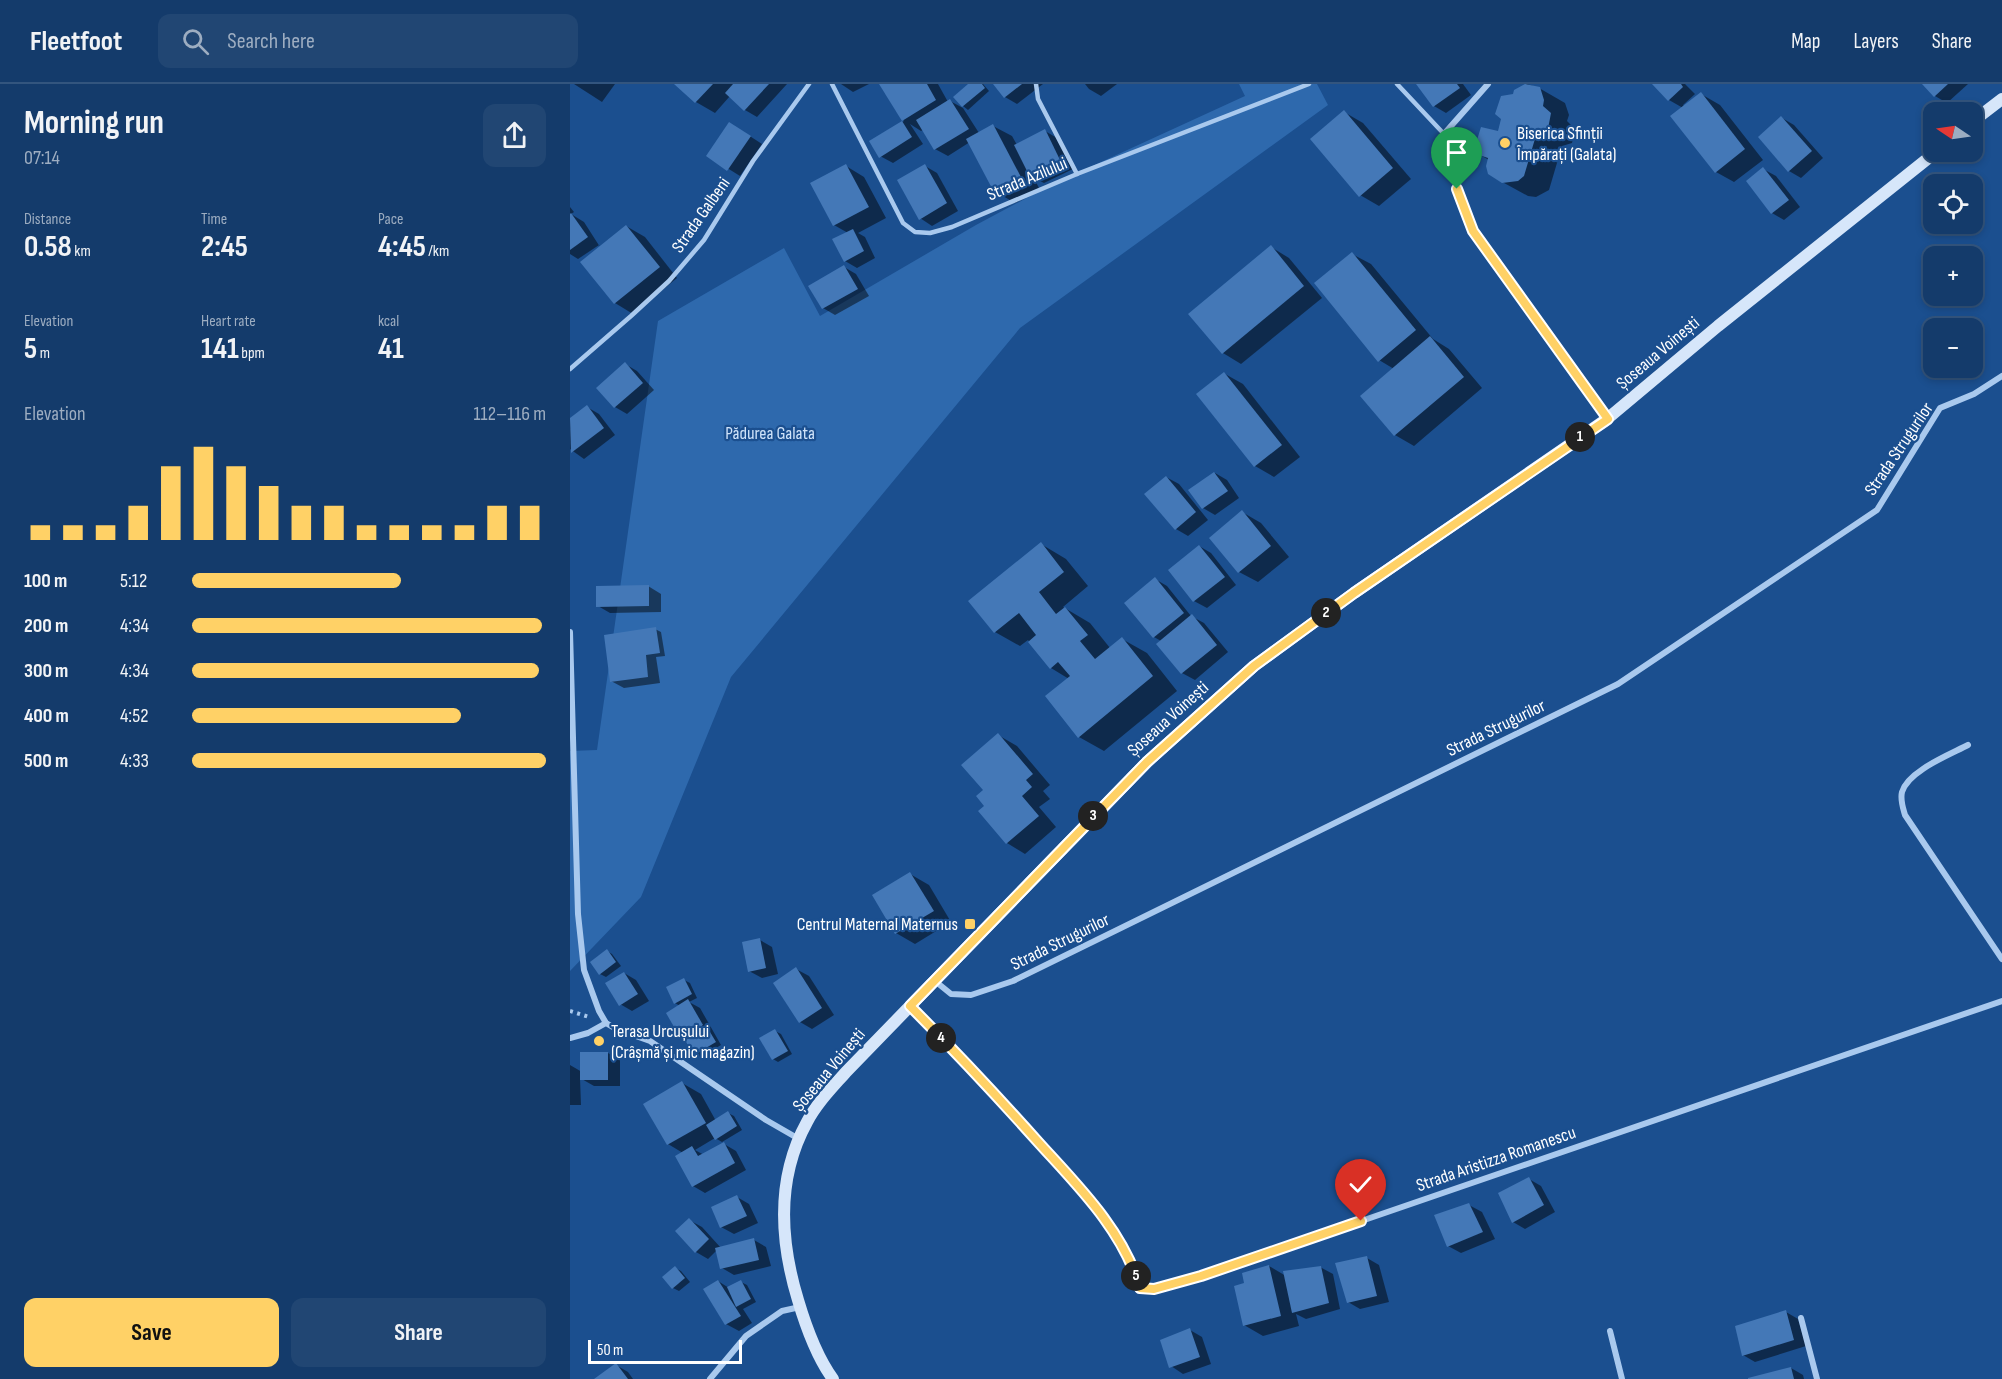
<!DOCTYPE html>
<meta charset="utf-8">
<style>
:root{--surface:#143b6b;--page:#214673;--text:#f1f3f6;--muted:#9dadc1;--line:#33557e;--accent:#ffd166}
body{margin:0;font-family:"Sofia Sans Condensed",sans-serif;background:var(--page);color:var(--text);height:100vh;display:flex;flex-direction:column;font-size:22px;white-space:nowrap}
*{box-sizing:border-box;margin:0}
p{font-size:20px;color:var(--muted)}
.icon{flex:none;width:33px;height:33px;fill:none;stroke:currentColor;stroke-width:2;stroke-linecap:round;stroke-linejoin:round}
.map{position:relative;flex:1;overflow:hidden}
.side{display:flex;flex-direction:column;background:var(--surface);width:570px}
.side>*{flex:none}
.needle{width:39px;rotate:283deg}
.fabs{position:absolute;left:1353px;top:18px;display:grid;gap:12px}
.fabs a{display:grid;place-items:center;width:60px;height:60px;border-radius:12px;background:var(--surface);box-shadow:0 3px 9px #0003,0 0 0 2px var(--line);font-size:30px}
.scale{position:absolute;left:18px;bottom:15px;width:154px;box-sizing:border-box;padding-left:6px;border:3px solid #fff;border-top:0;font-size:16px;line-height:21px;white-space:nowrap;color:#fff;-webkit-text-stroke:4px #1b4f8f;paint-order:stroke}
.pin{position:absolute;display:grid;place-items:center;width:51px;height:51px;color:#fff;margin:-62px -26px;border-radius:50% 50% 50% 0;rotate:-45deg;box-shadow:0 0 6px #0007}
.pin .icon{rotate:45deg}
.km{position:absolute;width:30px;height:30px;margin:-15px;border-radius:50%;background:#222;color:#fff;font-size:16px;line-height:30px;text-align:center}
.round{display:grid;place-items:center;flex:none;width:63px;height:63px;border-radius:12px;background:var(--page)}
.headline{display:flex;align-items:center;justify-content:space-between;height:102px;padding:0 24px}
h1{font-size:33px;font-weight:700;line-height:45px}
.metrics{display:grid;grid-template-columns:repeat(3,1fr);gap:9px;height:102px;padding:6px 24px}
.metrics div{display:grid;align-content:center}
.metrics b{font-size:30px;font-weight:700}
.metrics small{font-size:16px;font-weight:400}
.metrics p{font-size:16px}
.chart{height:168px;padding:12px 24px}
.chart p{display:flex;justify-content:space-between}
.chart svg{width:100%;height:108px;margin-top:6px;stroke:var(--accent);stroke-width:6}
.button{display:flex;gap:12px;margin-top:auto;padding:12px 24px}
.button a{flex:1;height:69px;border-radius:12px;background:var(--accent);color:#111;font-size:24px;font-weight:700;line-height:69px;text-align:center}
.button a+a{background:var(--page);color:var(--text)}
ul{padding:0 24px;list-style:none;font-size:20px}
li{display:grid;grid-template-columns:96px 72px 1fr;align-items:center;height:45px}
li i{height:15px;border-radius:8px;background:var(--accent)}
header{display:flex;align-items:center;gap:36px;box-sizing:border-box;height:84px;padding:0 30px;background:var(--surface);border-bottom:2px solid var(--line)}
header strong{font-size:28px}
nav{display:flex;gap:33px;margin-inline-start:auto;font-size:21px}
.search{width:420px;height:54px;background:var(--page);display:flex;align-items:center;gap:15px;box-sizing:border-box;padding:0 21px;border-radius:12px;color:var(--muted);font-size:22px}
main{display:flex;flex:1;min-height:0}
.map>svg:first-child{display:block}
.green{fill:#2e69ad}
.shadow{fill:#0007}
.building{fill:#4478b7}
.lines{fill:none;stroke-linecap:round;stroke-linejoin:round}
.path{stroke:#a9c9ee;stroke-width:4;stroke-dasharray:3 4.5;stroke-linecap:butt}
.lane{stroke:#a9c9ee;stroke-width:4.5}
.street{stroke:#a9c9ee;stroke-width:6}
.secondary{stroke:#d6e6fa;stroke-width:12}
.route-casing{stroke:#fff;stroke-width:12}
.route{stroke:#ffd166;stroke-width:8}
.poi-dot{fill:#ffd166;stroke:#1b4f8f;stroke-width:2}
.labels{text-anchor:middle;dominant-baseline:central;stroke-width:4.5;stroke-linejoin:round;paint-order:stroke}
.poi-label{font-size:18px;fill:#fff;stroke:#1b4f8f;text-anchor:start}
.street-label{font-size:18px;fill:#fff;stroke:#1b4f8f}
.park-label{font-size:18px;fill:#cfe3fa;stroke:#1b4f8f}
</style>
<header>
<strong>Fleetfoot</strong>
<div class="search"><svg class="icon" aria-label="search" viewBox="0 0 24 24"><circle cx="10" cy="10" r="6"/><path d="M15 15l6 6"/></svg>Search here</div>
<nav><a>Map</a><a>Layers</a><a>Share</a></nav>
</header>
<main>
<section class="side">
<div class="headline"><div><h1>Morning run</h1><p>07:14</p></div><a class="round"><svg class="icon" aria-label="share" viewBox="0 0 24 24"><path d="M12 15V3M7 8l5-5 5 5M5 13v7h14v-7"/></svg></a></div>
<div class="metrics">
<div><p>Distance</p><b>0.58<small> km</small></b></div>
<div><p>Time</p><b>2:45</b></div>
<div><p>Pace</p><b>4:45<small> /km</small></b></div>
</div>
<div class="metrics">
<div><p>Elevation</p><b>5<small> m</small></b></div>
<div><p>Heart rate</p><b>141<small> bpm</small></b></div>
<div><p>kcal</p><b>41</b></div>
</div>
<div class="chart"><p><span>Elevation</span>112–116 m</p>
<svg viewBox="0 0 160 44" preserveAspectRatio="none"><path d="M5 44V38M15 44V38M25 44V38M35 44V30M45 44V14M55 44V6M65 44V14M75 44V22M85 44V30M95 44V30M105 44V38M115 44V38M125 44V38M135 44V38M145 44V30M155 44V30"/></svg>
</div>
<ul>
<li><b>100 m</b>5:12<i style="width:59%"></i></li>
<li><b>200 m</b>4:34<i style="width:99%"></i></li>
<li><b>300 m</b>4:34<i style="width:98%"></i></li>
<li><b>400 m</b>4:52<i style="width:76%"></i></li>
<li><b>500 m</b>4:33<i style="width:100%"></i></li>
</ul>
<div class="button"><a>Save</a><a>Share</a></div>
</section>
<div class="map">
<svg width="1432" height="1295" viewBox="0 0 1432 1295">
<rect width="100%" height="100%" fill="#1b4f8f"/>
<path class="green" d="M669,0h78l11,21 -308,223 -289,349 -90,220 -71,74v-220l27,-1 61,-429 126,-73 36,68 156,-91 75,-40 194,-89z"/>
<g class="shadow">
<path d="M4,0h41l-13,18z"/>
<path d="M106,0h111l-30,33 -12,-7 -15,-14 -15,17 -19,-11z"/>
<path d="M271,0h28l-16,8z"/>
<path d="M311,0h57l10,18 2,-1 13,7 16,25 14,-7 19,10 5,9 28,-14 12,7 16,31 -29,14 -10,-5 6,12 -25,13 -19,-11 -26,-50 -22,14 -13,-7 -12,-19 -2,1 -11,-7 13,20 -30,19 -13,-7 -9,-14 33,-21z"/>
<path d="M401,0h12l6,7 -21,19 -5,-4z"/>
<path d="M425,0h48l-26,20 -12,-7z"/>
<path d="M515,0h32l-16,12 -12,-7z"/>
<path d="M848,0h45l8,11 -25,18 -12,-7z"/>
<path d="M957,0l12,4 26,15 4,12 -2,6 8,8 -3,14 -10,3 -13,44 -13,7 -8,-1 -33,-18 -6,-18 -14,-8 24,-19 16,-42z"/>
<path d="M1084,0h31l10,10 -12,11 2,2 16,-13 19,11 43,55 -29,22 -18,-10 -33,-64 -14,-8z"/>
<path d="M1354,0h44l-21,19 -12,-7z"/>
<path d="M774,28l19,11 48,56 -32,27 -19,-11z"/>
<path d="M1212,34l12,7 29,33 -22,20 -12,-7z"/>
<path d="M172,47l20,13 -22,32 -32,-20z"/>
<path d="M276,82l18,11 22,41 -28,15 7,4 10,21 -18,10 -12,-7 3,-28 -14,-8z"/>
<path d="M355,82l12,7 21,38 -26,15 -12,-8z"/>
<path d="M1193,85l13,7 24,31 -16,13 -12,-7z"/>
<path d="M0,123l4,5 -3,2 13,8 16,25 -1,-2 -21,14 -8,-5z"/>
<path d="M56,142l19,11 32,41 -44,36 -18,-11z"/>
<path d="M701,163l18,11 33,40 -81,66 -18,-11z"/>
<path d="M782,170l19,10 62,75 16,10 33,39 -68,58 -19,-11 -1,-66 -15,-9z"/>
<path d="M274,183l12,7 13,22 -34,19 -12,-7z"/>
<path d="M55,280l12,7 17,19 -27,24 -12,-7z"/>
<path d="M655,290l18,10 57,73 -26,20 -19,-11 -57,-72z"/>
<path d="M17,323l12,7 16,21 -31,24 -14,-10v-29z"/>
<path d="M645,389l12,7 12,18 -24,17 -12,-7z"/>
<path d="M596,393l13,7 29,36 -20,16 -12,-7z"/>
<path d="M672,428l19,11 28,34 -31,25 -19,-10z"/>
<path d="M471,460l25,15 22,27 -25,21 27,16 20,25 12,-9 25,14 30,38 -73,60 -25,-14 -10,-58 -18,-11 -23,-28 -8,6 -25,-14z"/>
<path d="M629,462l12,7 25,32 -29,23 -13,-7 -24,-31z"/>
<path d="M585,495l12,7 24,30 13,7 24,29 -33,28 -13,-7 -24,-29 3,-3 -7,-4z"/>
<path d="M78,502l13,8v18l-51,1 -12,-7z"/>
<path d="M85,545l6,3 4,24 -9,1 4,26 -36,5 -13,-7z"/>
<path d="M428,651l19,11 33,39 -7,6 7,8 -11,8 17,20 -31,27 -18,-11 -21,-37z"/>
<path d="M340,790l19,11 22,37 -36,22 -19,-11z"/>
<path d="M190,856l12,7 6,27 -16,4 -13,-7z"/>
<path d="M37,867l5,3 9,12 -15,11 -6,-3 -8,-12z"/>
<path d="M226,885l13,7 25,39 -22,14 -12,-7z"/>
<path d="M54,889l12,7 13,21 -17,10 -12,-7z"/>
<path d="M114,896l6,3 7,15 -8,4 11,6 21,37 -20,12 -6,-3 -8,-14 -5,-3 -2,-31 -5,-3z"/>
<path d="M205,947l6,3 11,20 -14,8 -5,-3z"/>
<path d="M38,969l12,7v26h-26l-14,-8 1,27h-11v-40l12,7z"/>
<path d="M112,999l19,11 15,27 12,-8 6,3 8,14 -20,12 -7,-4 -20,12 9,5 20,-11 12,7 10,19 -41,23 -12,-7 -10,-33 -15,-9z"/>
<path d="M959,1095l12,7 14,26 -30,17 -12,-7z"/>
<path d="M167,1113l12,7 9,19 -24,11 -13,-7z"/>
<path d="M899,1121l13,7 13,27 -34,14 -13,-7z"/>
<path d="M119,1136l13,7 19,21 33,-8 12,7 5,19 -37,9 -12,-7 -5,-18 -9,9 -12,-7z"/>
<path d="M797,1174l12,7 10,37 -29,7 -12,-7z"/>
<path d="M699,1182l17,10 34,-9 13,7 7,35 -34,10 -10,-5 3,12 -36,10 -19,-11 1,-41z"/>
<path d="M105,1184l6,3 9,11 -11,9 -6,-3z"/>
<path d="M148,1197l11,7 12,-6 6,3 9,17 -13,7 9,14 -13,8 -13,-7 -21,-34z"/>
<path d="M1216,1228l12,7 8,27 -51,16 -12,-7z"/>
<path d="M620,1246l12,7 9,27 -28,10 -12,-8z"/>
<path d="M46,1281l12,7 5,7h-37z"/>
<path d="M1221,1284l12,7 1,4h-53z"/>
</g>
<g class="building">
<path d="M104,0h39l-18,19z"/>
<path d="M163,0h36l-25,27 -19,-18z"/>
<path d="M309,0h48l9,16 -34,21z"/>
<path d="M398,0h14l3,4 -23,19 -9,-10z"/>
<path d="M423,0h29l-18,14z"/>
<path d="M846,0h41l3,4 -27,19z"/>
<path d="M955,0l15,3 4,13 -1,6 8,7 -3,16 -11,3 -13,44 -6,5 -16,2 -14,-9 -2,-8 2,-8 -15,-5 8,-26 17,4 3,-12 -6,-5 6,-18 12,-2 1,-4z"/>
<path d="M1082,0h29l2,3 -15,14z"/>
<path d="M1352,0h26l-14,13z"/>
<path d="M1131,8l44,57 -30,24 -45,-57z"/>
<path d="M380,15l19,30 -35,21 -18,-30z"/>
<path d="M774,26l49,58 -34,29 -49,-58z"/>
<path d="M1211,32l31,35 -24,21 -30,-35z"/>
<path d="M332,37l10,16 -33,21 -10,-17z"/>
<path d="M159,38l22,14 -24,35 -21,-15z"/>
<path d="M423,40l29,55 -27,15 -29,-55z"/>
<path d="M475,45l16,33 -31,15 -16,-32z"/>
<path d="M276,80l23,43 -36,19 -23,-43z"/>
<path d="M355,80l22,39 -28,17 -22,-40z"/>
<path d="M1193,83l26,33 -18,14 -25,-33z"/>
<path d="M1,129l17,24 -18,13v-36z"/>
<path d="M56,141l34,42 -46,37 -34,-42z"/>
<path d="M283,145l11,22 -20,11 -12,-23z"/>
<path d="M701,161l33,41 -82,68 -34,-40z"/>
<path d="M782,168l64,78 -38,32 -64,-79z"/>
<path d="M274,181l14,24 -36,20 -14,-23z"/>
<path d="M860,252l34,41 -70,59 -34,-40z"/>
<path d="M55,278l18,21 -29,25 -18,-20z"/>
<path d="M654,288l58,73 -28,22 -58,-73z"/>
<path d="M17,321l17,23 -33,25 -1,-35z"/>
<path d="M644,388l14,19 -26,18 -14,-19z"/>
<path d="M596,392l30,36 -21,18 -31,-36z"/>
<path d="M672,426l29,36 -33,27 -29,-35z"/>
<path d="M471,458l23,30 -25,20 17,22 9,-7 23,28 -8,6 15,18 27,-22 31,39 -75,62 -33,-42 25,-20 -12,-14 -8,7 -22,-27 8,-7 -17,-22 -25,20 -26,-32z"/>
<path d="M629,461l26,32 -32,25 -25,-32z"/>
<path d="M585,493l29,36 -31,25 -29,-35z"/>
<path d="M79,501v21l-53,1v-21z"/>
<path d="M622,530l25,31 -36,29 -25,-30z"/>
<path d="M86,543l4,26 -14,2 2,22 -38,5 -6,-47z"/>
<path d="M428,649l35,41 -7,6 6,7 -10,9 17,20 -33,28 -28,-33 6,-5 -8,-10 7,-6 -22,-25z"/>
<path d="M340,788l24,39 -39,23 -23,-39z"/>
<path d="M190,854l6,30 -18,4 -6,-30z"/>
<path d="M37,865l9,13 -17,13 -9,-13z"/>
<path d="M226,883l26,41 -23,15 -26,-40z"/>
<path d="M54,888l14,22 -19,12 -14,-23z"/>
<path d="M114,894l8,16 -18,10 -8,-17z"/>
<path d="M118,915l15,26 -22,14 -15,-26z"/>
<path d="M137,943l9,15 -22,13 -9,-15z"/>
<path d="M205,945l13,22 -16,9 -13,-22z"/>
<rect x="10" y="968" width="28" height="28"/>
<path d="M112,997l24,42 -39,22 -24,-41z"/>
<path d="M158,1027l9,15 -22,14 -9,-15z"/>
<path d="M154,1058l11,21 -43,24 -17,-31 17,-10 6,10z"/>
<path d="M959,1093l15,28 -32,18 -14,-30z"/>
<path d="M167,1111l10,21 -27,12 -9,-21z"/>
<path d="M899,1119l14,29 -36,15 -13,-32z"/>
<path d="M119,1134l20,21 -14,14 -20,-22z"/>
<path d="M184,1154l5,22 -39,9 -5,-21z"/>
<path d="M797,1172l10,40 -30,7 -12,-40z"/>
<path d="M699,1181l12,51 -38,10 -9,-40 10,-3 -2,-10z"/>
<path d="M105,1182l10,12 -13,11 -10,-12z"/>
<path d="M751,1182l8,37 -37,10 -9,-42z"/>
<path d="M148,1196l23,36 -16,9 -22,-36z"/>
<path d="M171,1196l10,19 -15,8 -9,-20z"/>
<path d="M1216,1226l8,30 -52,16 -7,-30z"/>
<path d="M620,1244l10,29 -31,11 -9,-28z"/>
<path d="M46,1279l12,16h-34z"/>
<path d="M1221,1283l3,12h-46v-1z"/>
</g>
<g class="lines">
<path class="path" d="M0,927l19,6"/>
<g class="lane">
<path d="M262,0l71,139 12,9 15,1 22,-6 125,-53 232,-90"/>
<path d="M466,0l2,15 39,75"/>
<path d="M827,0l47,50"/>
<path d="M0,285l61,-53 38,-35 35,-41 49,-79 56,-77"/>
</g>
<g class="street">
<path d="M918,0l-44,50 13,55 16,42 134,188"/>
<path d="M0,548l8,282 6,56 15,41 7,12 10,6 34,12 116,79 33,19"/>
<path d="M1398,661c-19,10 -60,26 -66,47 -2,8 1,16 3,23l97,144"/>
<path d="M365,897l16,13 20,1 42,-14 605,-297 259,-174 63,-102 34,-14 28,-18"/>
<path d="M340,922c44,43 85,88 126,134 40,44 87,89 104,148l14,1 47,-13 801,-275"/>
<path d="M0,954l18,-5 18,-10"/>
<path d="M1231,1234l16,61"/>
<path d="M1040,1247l12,48"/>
<path d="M140,1295l36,-43 36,-25 18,-4"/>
</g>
<g class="secondary">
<path d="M1402,38l30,-23"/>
<path d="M263,1295c-17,-23 -27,-52 -35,-79 -18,-59 -22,-122 9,-178 10,-19 25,-34 39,-50l301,-310 107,-96 100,-73 253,-174 111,-93 218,-174"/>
</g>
</g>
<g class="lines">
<defs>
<path id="route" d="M791,1137l-160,55 -47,13 -14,-1c-17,-58 -62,-102 -101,-145 -42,-47 -85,-93 -129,-137l237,-244 107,-96 100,-73 254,-174 -135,-188 -16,-42"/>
</defs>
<use href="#route" class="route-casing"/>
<use href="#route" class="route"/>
</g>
<g class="poi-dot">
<circle cx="935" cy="59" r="6"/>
<rect x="394" y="834" width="12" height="12" rx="3"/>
<circle cx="29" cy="957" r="6"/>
</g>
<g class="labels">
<g class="poi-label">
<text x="947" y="49">Biserica Sfinții<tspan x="947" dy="21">Împărați (Galata)</tspan></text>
<text x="388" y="840" text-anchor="end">Centrul Maternal Maternus</text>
<text x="41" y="947">Terasa Urcușului<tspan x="41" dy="21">(Crâșmă și mic magazin)</tspan></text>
</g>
<g class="street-label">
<text transform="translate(457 95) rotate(-23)">Strada Azilului</text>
<text transform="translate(131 131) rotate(-55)">Strada Galbeni</text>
<text transform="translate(1088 269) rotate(-40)">Șoseaua Voinești</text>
<text transform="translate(1329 365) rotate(-56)">Strada Strugurilor</text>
<text transform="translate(598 635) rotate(-42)">Șoseaua Voinești</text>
<text transform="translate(926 644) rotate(-26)">Strada Strugurilor</text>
<text transform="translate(490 858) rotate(-26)">Strada Strugurilor</text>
<text transform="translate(259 986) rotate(-50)">Șoseaua Voinești</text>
<text transform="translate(926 1075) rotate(-19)">Strada Aristizza Romanescu</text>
</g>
<g class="park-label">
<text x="200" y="349">Pădurea Galata</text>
</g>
</g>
</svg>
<div class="fabs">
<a><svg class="needle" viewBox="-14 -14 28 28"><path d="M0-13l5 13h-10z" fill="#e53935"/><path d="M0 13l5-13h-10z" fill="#9dadc1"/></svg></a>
<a><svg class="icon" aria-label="locate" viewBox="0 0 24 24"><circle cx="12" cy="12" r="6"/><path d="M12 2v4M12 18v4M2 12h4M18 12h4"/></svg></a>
<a>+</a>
<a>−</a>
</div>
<div class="scale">50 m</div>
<div class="pin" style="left:887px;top:105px;background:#1e9e55"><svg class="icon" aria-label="arrive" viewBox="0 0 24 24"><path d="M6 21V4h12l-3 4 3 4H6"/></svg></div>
<div class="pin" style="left:791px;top:1137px;background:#d93025"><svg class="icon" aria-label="check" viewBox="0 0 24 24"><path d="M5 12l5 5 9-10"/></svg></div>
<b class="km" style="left:1010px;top:353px">1</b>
<b class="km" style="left:756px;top:529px">2</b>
<b class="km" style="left:523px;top:732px">3</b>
<b class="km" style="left:371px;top:954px">4</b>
<b class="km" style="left:566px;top:1192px">5</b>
</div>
</main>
